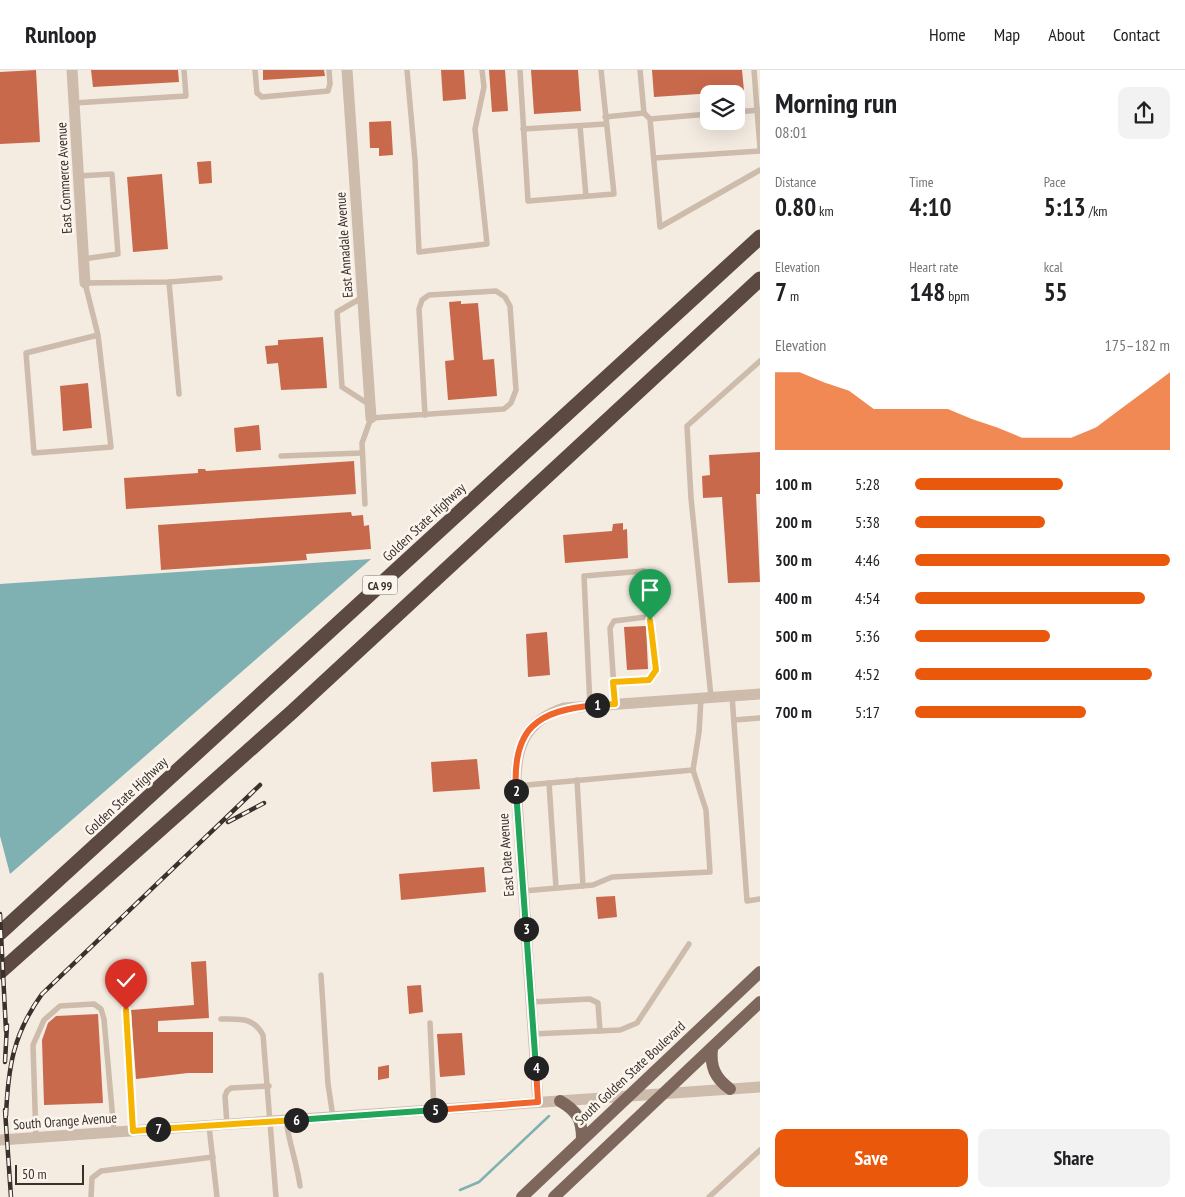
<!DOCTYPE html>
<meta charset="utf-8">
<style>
:root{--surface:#fff;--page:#f2f2f2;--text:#202124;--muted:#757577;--line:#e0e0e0;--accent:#ea580c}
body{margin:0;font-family:"PT Sans Narrow",sans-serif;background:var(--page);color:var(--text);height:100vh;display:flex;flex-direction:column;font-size:19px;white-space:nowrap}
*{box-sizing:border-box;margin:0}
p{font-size:16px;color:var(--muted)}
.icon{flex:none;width:28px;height:28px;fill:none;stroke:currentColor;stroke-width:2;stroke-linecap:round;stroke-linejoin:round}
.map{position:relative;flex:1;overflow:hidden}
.details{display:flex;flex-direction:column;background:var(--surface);width:425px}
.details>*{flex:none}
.controls{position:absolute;left:700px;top:15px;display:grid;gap:10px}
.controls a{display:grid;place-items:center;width:45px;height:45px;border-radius:10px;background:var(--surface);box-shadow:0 5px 20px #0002;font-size:25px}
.scale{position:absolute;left:15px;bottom:12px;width:69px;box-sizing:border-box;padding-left:5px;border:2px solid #3b302b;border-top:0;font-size:14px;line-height:18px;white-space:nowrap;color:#3b302b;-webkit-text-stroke:4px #fbf5ee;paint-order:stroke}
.pin{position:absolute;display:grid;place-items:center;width:42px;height:42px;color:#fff;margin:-51px -21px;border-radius:50% 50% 50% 0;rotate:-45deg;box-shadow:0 0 5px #0007}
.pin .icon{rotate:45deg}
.km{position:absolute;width:25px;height:25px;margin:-12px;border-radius:50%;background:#222;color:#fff;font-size:14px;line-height:25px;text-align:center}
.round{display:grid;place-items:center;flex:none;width:52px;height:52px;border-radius:10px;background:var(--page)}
.overview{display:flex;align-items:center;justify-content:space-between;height:85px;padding:0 15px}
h1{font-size:28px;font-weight:700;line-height:38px}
.stats{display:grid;grid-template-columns:repeat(3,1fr);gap:8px;height:85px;padding:5px 15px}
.stats div{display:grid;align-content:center}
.stats b{font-size:25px;font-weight:700}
.stats small{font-size:14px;font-weight:400}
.stats p{font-size:14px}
.chart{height:140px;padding:10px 15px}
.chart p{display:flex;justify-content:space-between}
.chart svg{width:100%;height:90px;margin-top:5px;fill:var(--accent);opacity:.7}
.primary-button{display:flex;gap:10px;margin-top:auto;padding:10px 15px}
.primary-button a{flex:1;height:58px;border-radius:10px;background:var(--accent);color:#fff;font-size:20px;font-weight:700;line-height:58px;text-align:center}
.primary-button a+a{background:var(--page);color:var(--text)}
ul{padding:0 15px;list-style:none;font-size:16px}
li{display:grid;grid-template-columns:80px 60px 1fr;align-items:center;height:38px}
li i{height:12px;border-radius:6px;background:var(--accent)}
header{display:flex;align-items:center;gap:30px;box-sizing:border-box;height:70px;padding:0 25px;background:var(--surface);border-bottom:1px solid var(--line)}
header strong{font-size:24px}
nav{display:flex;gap:28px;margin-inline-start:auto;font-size:18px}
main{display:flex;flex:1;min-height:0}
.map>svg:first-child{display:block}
.water{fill:#7fb0b2}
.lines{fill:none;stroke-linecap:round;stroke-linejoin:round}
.stream{stroke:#7fb0b2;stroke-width:2.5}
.building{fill:#c8694b}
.service{stroke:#cdbbac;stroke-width:5.5}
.minor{stroke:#cdbbac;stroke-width:11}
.primary{stroke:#7d675c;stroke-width:12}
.motorway{stroke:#5c4a42;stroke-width:15}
.rail-casing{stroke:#3b302b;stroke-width:4.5}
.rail{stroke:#fbf5ee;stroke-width:2.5;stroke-dasharray:8;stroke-linecap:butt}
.split-1-casing{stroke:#fff;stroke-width:10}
.split-2-casing{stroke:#fff;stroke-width:10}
.split-3-casing{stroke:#fff;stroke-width:10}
.split-4-casing{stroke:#fff;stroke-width:10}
.split-5-casing{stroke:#fff;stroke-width:10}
.split-6-casing{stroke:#fff;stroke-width:10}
.split-7-casing{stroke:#fff;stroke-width:10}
.split-8-casing{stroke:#fff;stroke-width:10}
.split-1{stroke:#f5b400;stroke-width:6}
.split-2{stroke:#f0652b;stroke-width:6}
.split-3{stroke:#22a559;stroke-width:6}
.split-4{stroke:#22a559;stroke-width:6}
.split-5{stroke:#f0652b;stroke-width:6}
.split-6{stroke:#22a559;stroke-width:6}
.split-7{stroke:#f5b400;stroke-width:6}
.split-8{stroke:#f5b400;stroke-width:6}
.labels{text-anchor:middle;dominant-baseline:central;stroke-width:5;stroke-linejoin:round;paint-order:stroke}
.shield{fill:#fbf5ee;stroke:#756b66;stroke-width:1}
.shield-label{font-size:12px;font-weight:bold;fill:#3b302b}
.street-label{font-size:14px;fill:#3b302b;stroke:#fbf5ee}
</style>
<header>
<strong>Runloop</strong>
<nav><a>Home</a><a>Map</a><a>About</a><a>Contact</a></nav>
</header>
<main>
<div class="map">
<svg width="760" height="1127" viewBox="0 0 760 1127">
<rect width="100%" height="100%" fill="#f4ebe1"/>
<path class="water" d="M371,489l-361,315 -10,-38v-252z"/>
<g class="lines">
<path class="stream" d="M460,1120l19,-8 70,-66"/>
</g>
<g class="building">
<path d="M36,0l4,72 -40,2v-72z"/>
<path d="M91,0h87l1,12 -86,5z"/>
<path d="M263,0h61l1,6 -62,4z"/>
<path d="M441,0h23l2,29 -23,2z"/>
<path d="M489,0h16l3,41 -16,1z"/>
<path d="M531,0h47l3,41 -47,3z"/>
<path d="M652,0h90l2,21 -90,6z"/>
<path d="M391,51l2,34 -14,1v-8h-9l-1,-26z"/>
<path d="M211,91l1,22 -13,1 -2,-22z"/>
<path d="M162,104l6,75 -35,3 -6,-75z"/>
<path d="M461,231v3l17,-1 5,57 11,-1 3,37 -49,4 -3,-39 9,-1 -5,-58z"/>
<path d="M323,267l4,51 -46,2 -3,-27 -11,1 -2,-18 13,-1v-5z"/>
<path d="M88,313l4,45 -29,3 -3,-45z"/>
<path d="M259,355l2,25 -25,2 -2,-24z"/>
<path d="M760,382v42h-4l4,88 -32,1 -6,-86 -19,1 -1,-22 8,-1 -1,-20z"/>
<path d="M354,391l2,33 -230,15 -2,-31 74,-5v-4h7l1,2z"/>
<path d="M351,442l1,4 11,-1 1,11 5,-1 2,24 -65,5 1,6 -146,10 -3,-45z"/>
<path d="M623,453v7l4,-1 1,29 -63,5 -2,-28 49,-4 1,-7z"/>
<path d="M646,556l2,43 -21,1 -3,-43z"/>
<path d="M547,562l3,43 -22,2 -2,-43z"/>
<path d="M477,689l3,30 -47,3 -2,-30z"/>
<path d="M484,797l2,25 -85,8 -2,-26z"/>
<path d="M615,826l2,21 -19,2 -2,-22z"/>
<path d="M206,891l3,57 -51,3v11h55v41h-25l-52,6 -5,-69 63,-5 -3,-43z"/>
<path d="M421,915l2,27 -14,2 -2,-28z"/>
<path d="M98,944l5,89 -59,2 -2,-65 6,-17 8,-7z"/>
<path d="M462,963l3,42 -25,2 -3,-43z"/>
<path d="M389,995v13l-11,2v-13z"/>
</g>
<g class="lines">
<g class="service">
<path d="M255,0l2,23 5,4 66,-6 2,-7 -1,-14"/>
<path d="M407,0l8,90 4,92 68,-8 -12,-115 9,-42 -2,-17"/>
<path d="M520,0l8,131 86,-7 -13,-124"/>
<path d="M640,0l4,43 6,6 10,108 100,-57"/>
<path d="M754,0l6,78"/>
<path d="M74,33l112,-7 -2,-26"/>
<path d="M736,42l23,-2"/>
<path d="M605,47l39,-4"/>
<path d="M650,49l59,-5"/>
<path d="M580,56l6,70"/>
<path d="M523,59l83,-5"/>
<path d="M654,88l106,-7"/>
<path d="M79,106l33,-2 6,80 -35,5"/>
<path d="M169,212l10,112"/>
<path d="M363,227l-26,15 5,75 28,18"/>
<path d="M98,265l-72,18 8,100 77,-6 -13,-112 -13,-52 84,-1 51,-4"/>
<path d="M281,386l81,-3"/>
<path d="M365,434l-3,-61 9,-25 133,-9 7,-6 5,-13 -6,-84 -5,-9 -9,-6 -67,4 -7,5 -3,9 6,106"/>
<path d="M613,612l36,-2 7,-10 -6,-50 -4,-3 -32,4 -4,7 5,76"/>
<path d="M732,626l15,205 13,-2"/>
<path d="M711,627l-20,-199 -4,-72 73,-65"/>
<path d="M590,636l-6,-130 60,-5"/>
<path d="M734,650l26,-2"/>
<path d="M577,710l6,106"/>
<path d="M549,713l7,105"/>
<path d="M516,716l177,-16"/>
<path d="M523,821l70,-6 19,-8 98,-5 -4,-62 -13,-40 6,-38 2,-34"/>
<path d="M132,898l-6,43 7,120"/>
<path d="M321,905l7,109 5,33"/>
<path d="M531,932l59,-3 8,4 2,28"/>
<path d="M221,949c20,0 32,-2 42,16l13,162"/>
<path d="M430,953l4,87"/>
<path d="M533,964l87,-4 17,-7 52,-79"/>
<path d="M286,1050c3,23 11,43 14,66"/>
<path d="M227,1055l-2,-29 2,-5 4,-3 38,-2"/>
<path d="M209,1056l8,71"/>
<path d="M36,1068l-3,-93 11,-25 16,-14 34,-2 7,5 3,10 10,113"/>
<path d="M91,1127l1,-19 9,-7 112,-14"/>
<path d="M709,1127l51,-47"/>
</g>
<g class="minor">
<path d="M72,0l13,213"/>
<path d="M347,0l24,348"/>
<path d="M538,1032l-22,-316c-1,-38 9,-65 48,-78l196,-14"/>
<path d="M0,1070l760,-53"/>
</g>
<g class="primary">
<path d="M712,978c-2,19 3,30 18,41"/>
<path d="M560,1031c17,10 22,18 22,38"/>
<path d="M522,1127l238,-225"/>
<path d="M554,1127l206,-195"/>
</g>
<g class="motorway">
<path d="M0,863l760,-696"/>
<path d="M0,902l292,-260 468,-433"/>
</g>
<defs>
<g id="rail">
<path d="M228,752l36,-19"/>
<path d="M0,844l6,117"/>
<path d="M5,992l2,-37"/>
<path d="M5,1040l6,87"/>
<path d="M6,1046c2,-48 7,-82 36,-122l218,-209"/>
</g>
</defs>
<use href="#rail" class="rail-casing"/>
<use href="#rail" class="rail"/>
</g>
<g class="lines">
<defs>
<path id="split-1" d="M597,635l18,-1 -2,-22 36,-2 7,-10 -6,-50"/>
<path id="split-2" d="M516,721c-4,-63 21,-81 81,-86"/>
<path id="split-3" d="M516,721l10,138"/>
<path id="split-4" d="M526,859l10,139"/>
<path id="split-5" d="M435,1040l103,-8 -2,-34"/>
<path id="split-6" d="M296,1050l139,-10"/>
<path id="split-7" d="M158,1059l138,-9"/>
<path id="split-8" d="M126,940l7,121 25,-2"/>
</defs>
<use href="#split-1" class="split-1-casing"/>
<use href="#split-2" class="split-2-casing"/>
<use href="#split-3" class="split-3-casing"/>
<use href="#split-4" class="split-4-casing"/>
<use href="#split-5" class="split-5-casing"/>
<use href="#split-6" class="split-6-casing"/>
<use href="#split-7" class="split-7-casing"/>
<use href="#split-8" class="split-8-casing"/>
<use href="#split-1" class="split-1"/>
<use href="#split-2" class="split-2"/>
<use href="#split-3" class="split-3"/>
<use href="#split-4" class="split-4"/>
<use href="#split-5" class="split-5"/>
<use href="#split-6" class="split-6"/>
<use href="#split-7" class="split-7"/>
<use href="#split-8" class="split-8"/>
</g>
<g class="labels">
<rect class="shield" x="362.5" y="505.5" width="35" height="19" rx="4"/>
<g class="shield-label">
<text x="380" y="515">CA 99</text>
</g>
<g class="street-label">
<text transform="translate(64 108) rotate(-93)">East Commerce Avenue</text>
<text transform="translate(344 175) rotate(-94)">East Annadale Avenue</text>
<text transform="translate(424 452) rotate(-43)">Golden State Highway</text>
<text transform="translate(126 726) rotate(-43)">Golden State Highway</text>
<text transform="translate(506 785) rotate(-94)">East Date Avenue</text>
<text transform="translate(630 1003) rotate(-43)">South Golden State Boulevard</text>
<text transform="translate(65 1051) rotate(-4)">South Orange Avenue</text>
</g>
</g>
</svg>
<div class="controls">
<a><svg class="icon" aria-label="layers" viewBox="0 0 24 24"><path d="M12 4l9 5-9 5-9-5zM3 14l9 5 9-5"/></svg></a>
</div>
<div class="scale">50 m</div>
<div class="pin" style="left:650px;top:550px;background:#1e9e55"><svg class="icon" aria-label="arrive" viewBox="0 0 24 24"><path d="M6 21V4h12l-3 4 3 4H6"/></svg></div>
<div class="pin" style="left:126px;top:940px;background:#d93025"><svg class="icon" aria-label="check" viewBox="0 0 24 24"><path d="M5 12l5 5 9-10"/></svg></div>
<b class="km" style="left:597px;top:635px">1</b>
<b class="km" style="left:516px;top:721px">2</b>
<b class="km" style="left:526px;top:859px">3</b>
<b class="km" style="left:536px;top:998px">4</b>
<b class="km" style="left:435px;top:1040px">5</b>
<b class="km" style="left:296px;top:1050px">6</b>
<b class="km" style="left:158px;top:1059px">7</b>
</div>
<section class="details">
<div class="overview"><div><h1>Morning run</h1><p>08:01</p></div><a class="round"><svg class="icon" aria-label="share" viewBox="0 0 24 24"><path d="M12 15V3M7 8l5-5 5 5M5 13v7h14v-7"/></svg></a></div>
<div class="stats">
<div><p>Distance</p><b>0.80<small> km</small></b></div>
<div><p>Time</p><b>4:10</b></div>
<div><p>Pace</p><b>5:13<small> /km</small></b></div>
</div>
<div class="stats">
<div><p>Elevation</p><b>7<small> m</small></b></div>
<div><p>Heart rate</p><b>148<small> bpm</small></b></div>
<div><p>kcal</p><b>55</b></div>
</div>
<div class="chart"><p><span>Elevation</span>175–182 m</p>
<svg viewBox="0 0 160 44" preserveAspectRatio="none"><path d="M0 44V6L10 6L20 11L30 15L40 24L50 24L60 24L70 24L80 29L90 33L100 38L110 38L120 38L130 33L140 24L150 15L160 6V44z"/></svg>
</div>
<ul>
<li><b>100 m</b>5:28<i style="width:58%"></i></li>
<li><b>200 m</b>5:38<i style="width:51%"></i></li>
<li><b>300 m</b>4:46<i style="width:100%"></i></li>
<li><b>400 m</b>4:54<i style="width:90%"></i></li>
<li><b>500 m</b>5:36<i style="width:53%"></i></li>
<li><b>600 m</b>4:52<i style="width:93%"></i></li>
<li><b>700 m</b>5:17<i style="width:67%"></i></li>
</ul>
<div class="primary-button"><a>Save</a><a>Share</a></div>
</section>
</main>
